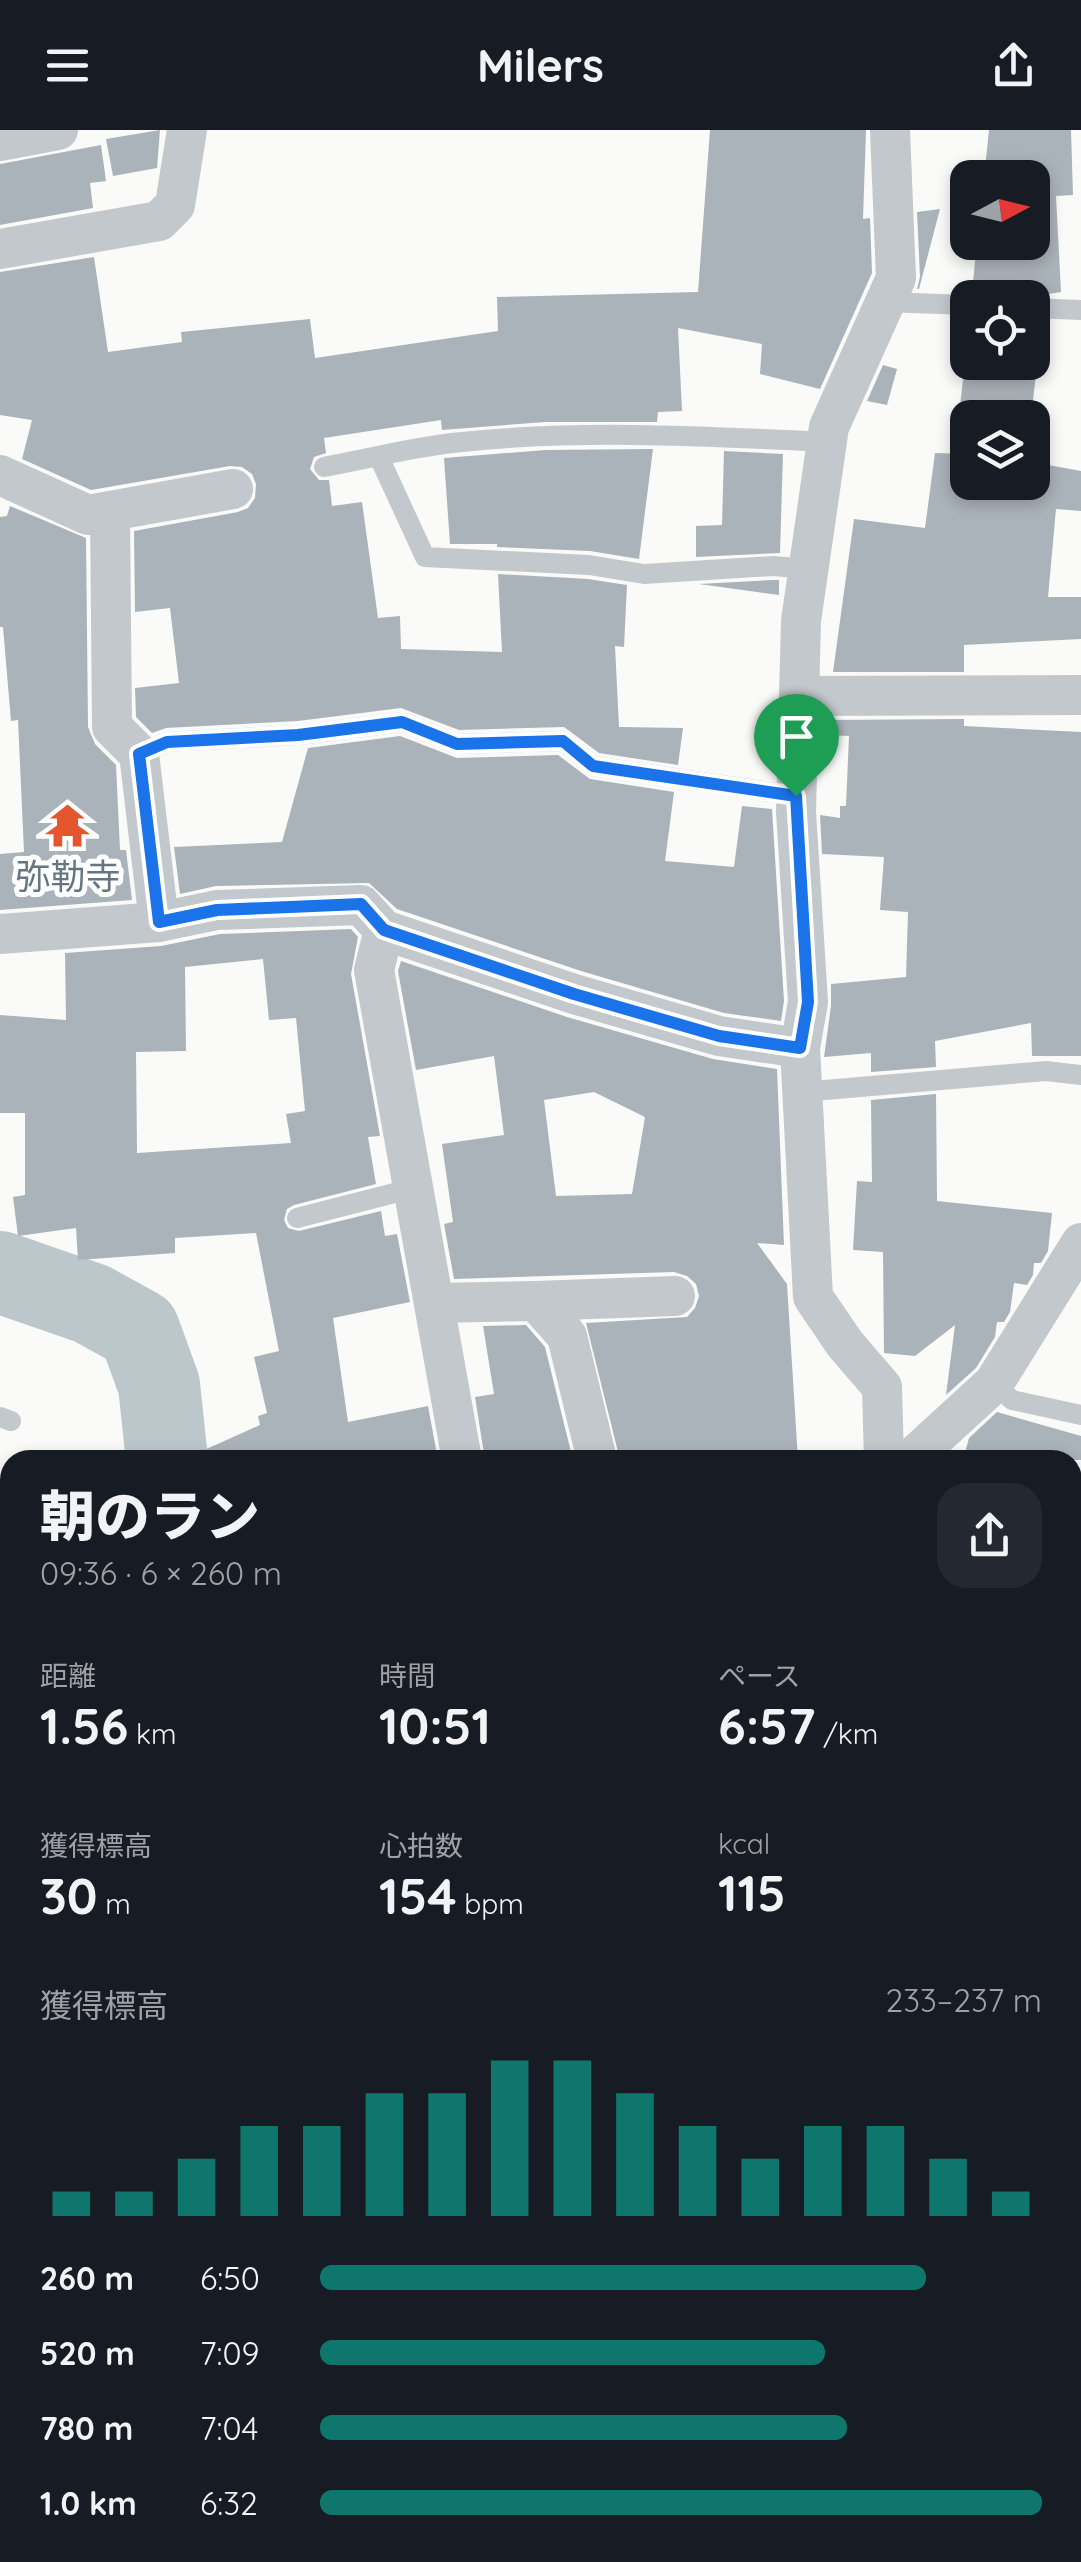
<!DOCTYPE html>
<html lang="ja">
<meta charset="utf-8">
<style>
:root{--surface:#171b24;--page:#242831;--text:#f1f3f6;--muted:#9ea1a6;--accent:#0f766e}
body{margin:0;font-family:Quicksand,"Noto Sans JP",sans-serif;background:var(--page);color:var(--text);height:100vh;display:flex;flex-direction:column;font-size:38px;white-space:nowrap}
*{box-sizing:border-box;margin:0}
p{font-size:32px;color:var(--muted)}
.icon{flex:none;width:55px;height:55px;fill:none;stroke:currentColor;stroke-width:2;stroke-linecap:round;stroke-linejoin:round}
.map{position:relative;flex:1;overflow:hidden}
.panel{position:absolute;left:0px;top:1320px;width:1082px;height:1112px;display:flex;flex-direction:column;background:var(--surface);border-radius:30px 30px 0 0;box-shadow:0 5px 15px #0003}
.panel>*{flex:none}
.needle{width:65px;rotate:83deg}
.fabs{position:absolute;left:950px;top:30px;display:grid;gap:20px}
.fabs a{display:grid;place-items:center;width:100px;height:100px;border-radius:20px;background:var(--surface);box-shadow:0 5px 15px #0003;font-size:50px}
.pin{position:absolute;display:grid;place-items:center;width:85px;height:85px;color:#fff;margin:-102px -42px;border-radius:50% 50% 50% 0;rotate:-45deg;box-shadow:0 0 10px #0007}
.pin .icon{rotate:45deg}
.round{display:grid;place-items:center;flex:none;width:105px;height:105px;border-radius:30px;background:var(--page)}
.summary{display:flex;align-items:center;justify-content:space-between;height:170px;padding:0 40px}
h1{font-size:55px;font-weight:800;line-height:75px}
.metrics{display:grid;grid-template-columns:repeat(3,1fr);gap:15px;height:170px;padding:10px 40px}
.metrics div{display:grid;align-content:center}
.metrics b{font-size:50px;font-weight:800}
.metrics small{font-size:28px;font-weight:400}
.metrics p{font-size:28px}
.chart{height:280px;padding:20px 40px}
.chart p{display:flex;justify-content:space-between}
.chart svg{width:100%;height:180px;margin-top:10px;stroke:var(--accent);stroke-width:6}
ul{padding:0 40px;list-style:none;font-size:32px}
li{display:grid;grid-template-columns:160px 120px 1fr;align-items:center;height:75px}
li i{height:25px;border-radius:12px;background:var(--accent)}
header{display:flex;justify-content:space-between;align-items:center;height:130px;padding:0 40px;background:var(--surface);font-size:45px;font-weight:800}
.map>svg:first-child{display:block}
.green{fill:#dadfd7}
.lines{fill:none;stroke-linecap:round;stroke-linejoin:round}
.river{stroke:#bbc7cb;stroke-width:82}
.building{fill:#aab3b9;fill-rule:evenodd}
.lane{stroke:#c3c8cc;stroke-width:20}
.street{stroke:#c3c8cc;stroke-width:40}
.route-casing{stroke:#fff;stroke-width:20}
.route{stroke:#1a73e8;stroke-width:12}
.labels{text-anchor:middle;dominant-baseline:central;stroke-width:10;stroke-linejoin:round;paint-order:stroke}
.poi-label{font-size:35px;fill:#657683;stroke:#fff}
</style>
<header><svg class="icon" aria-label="menu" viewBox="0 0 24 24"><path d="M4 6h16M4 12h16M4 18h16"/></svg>Milers<svg class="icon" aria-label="share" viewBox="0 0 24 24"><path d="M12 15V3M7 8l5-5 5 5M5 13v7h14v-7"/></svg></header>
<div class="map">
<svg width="1081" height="2432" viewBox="0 0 1081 2432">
<rect width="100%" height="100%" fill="#fafaf8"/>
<path class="green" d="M0,1939l10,6v477l618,1 -8,9h-620z"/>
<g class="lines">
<g class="river">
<path d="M0,1142l92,32 47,26 20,55 8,75"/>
<path d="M733,2432l1,-10"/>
</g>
</g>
<g class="building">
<path d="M160,0l-3,38 -44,8 -7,-37z"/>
<path d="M710,0h156l-3,89 7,-1 2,55 -52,116 -60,-15 2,-30 -84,-16 4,83 -24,1 -1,10h-112l-103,8 -1,-10 -117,18 2,15 -12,4 -4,12 9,11h10l3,26 30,-4 16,116 22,-2 1,33 101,3 -4,-78 90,5 39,6 -3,62 -9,-1 4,81 64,1 -5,37 -79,-12 -35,-26 -105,3 -58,-22 -103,13 -132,7 -14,5 -16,-16 -1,-29 44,-5 -9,-75 -35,4 -1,-81 104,-19 10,-4 7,-10 1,-14 -4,-10 -10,-7 -12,-1 -139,24 -69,-31 10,-39 -32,-5v-143l94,-15 14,95 74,-10 -1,-10 129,-13 5,39 183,-27 -1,-34 201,-5z"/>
<path d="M989,0h82l2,65 -17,1 5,96 -37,6h-45l-7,-6 5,-50h55v-64h-48z"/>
<path d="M101,15l5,36 -16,2 3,25 -93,17v-61z"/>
<path d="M940,79l-21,80h-2l3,-12 -3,-65z"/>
<path d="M1032,192h10l-11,96h-63v7l-10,-2 10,-87v26h64z"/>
<path d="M883,235l14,4 -10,36 -20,-4z"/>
<path d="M653,319l-14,110 -49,-8 -93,-4v-3h-47l-6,-86 102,-8z"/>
<path d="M724,321l59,3 -3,99 -84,4v-31l26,-1z"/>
<path d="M935,323l33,1v28h64v-20l49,9v40l-25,-2 -8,88h33v42l-117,6v27h-131l21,-153 71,9z"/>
<path d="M10,376l76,32 2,189 7,17 21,21 4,85h6l6,50 -132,10v-56l24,-2 -6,-132 -7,1 -8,-94h-3v-110l7,-1z"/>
<path d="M779,450v15l-80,-11 74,-4z"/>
<path d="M964,589v7l117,6v324h-49l-1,-33 -96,18 1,26 -65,5v-19l-47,4 7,-51v-22l75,-7 2,-65 -28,-2 4,-53 -62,-3 -2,-39 20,3v-12h6l3,-70 -25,-1 2,-15z"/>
<path d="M400,606l57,22 101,-3 32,24 84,13 -9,69 69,6 8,-61 30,3 12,192 -3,20 -57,-8 -143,-42 -184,-62 -28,-26 -153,3 -36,8 -6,-47 108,-5 26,-94z"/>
<path d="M351,799l7,8 -7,37 29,162 -12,1 8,47 -82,21 -7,4 -3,11 4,8 11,3 82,-20 4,25 12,-2 13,68 -77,16 15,104 80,-16 10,54h-256l78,-35 -2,-9 9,-3 -13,-56 25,-6 -23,-118 -81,5v15l-97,7 -2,-32 -58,8 -5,-39 12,-2v-82h-25v-98l66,5 -1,-67 96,-7 59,-12zM263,829l6,61 27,-2 9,93 -19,3 5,29 -154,10 -1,-101 50,-1 -1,-84z"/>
<path d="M401,831l166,56 146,42 64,10 7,176 -27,-2 30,41 11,176h-178l-34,-137 101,-6 8,-9 4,-12 -3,-12 -9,-8 -13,-4 -220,7 -10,-55 9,-2 -11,-78 62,-9 -10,-79 -78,14 -18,-99zM594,962l51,25 -13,77 -76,2 -12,-96z"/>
<path d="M936,964l1,107 115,12 -4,38 -7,12h-7l-1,12 -6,10 -13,-2 -4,29 -6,10h-7l-2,15 -19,31 -30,27 9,-70 -40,31 -31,-3 -1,-101 -30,-2 4,-69 15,1 -1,-82z"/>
<path d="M526,1195l19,22 28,113h-88l-10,-63 19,-3 -11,-68z"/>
<path d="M997,1282l84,24v24h-118l6,-22z"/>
</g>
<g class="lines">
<g class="lane">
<path d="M885,172l83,3"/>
<path d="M1032,178l49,2"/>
<path d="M379,327l46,100 164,8 55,9 129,-8 36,3"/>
<path d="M324,337c43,-8 85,-19 128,-24 124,-14 251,-7 374,-1"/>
<path d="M139,624l28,-12 132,-7 103,-13 55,22 106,-3 30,25 204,30"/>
<path d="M802,962l244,-21 35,4"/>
<path d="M297,1088l117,-30"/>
<path d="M994,1253l18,17 69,15"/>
<path d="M0,1287l11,4"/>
<path d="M1072,1524h9"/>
<path d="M1072,1791l9,1"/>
<path d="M1072,2330l9,3"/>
</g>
<g class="street">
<path d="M0,11l58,-11"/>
<path d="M0,119l159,-28 16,-16 12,-75"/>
<path d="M0,345l88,40 145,-26"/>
<path d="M110,381l2,216 27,27 20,168"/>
<path d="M800,566l281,-1"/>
<path d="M384,800l-10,40 88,490"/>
<path d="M0,804l159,-12 58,-12 144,-5 23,25 190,64 145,42 81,12"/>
<path d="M536,1171l139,-5"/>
<path d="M434,1173l102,-2 31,35 30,124"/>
<path d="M884,1330l-2,-73 -37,-43 -32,-47 -13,-249 8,-46 -12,-190 5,-191 28,-194 67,-149 -6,-148"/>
<path d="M910,1330l84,-77 87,-140"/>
<path d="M0,1743l10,2"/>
<path d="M1072,1833l9,-18"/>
<path d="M882,2432l4,-10"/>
</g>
</g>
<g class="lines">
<defs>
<path id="route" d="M402,592l55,22 106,-3 30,25 203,30 12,206 -8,46 -81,-12 -145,-42 -190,-64 -23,-26 -144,6 -58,12 -20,-168 28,-12 131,-7z"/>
</defs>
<use href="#route" class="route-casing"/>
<use href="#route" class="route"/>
</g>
<defs>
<symbol id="temple-bare" viewBox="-9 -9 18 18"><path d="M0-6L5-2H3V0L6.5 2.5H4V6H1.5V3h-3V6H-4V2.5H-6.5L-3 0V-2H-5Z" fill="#e4572e" stroke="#fff" stroke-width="2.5" paint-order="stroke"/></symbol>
</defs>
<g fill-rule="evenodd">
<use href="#temple-bare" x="36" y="664" width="63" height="63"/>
</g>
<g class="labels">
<g class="poi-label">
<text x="68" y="746">弥勒寺</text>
</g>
</g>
</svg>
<div class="fabs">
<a><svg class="needle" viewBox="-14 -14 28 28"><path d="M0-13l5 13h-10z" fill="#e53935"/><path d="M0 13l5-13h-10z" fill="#9ea1a6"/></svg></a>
<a><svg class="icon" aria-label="locate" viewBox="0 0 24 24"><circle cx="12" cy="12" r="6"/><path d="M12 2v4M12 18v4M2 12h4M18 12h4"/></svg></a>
<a><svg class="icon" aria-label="layers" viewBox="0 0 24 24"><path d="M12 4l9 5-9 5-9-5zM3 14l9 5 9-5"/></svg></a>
</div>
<div class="pin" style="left:796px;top:666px;background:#1e9e55"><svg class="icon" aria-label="arrive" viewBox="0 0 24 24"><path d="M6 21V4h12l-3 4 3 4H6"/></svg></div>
<section class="panel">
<div class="summary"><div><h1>朝のラン</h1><p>09:36 · 6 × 260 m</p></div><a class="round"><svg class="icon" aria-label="share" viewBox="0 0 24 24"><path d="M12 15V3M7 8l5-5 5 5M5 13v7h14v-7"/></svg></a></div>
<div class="metrics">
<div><p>距離</p><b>1.56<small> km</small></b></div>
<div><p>時間</p><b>10:51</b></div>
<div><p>ペース</p><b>6:57<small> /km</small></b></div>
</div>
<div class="metrics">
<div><p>獲得標高</p><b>30<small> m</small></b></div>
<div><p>心拍数</p><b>154<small> bpm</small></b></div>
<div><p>kcal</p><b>115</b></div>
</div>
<div class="chart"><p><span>獲得標高</span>233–237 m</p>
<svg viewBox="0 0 160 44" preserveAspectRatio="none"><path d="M5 44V38M15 44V38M25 44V30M35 44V22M45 44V22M55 44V14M65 44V14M75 44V6M85 44V6M95 44V14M105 44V22M115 44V30M125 44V22M135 44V22M145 44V30M155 44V38"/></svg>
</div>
<ul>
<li><b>260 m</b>6:50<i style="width:84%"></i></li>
<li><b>520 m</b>7:09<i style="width:70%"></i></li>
<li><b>780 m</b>7:04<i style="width:73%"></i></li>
<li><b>1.0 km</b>6:32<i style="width:100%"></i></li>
</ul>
</section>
</div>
